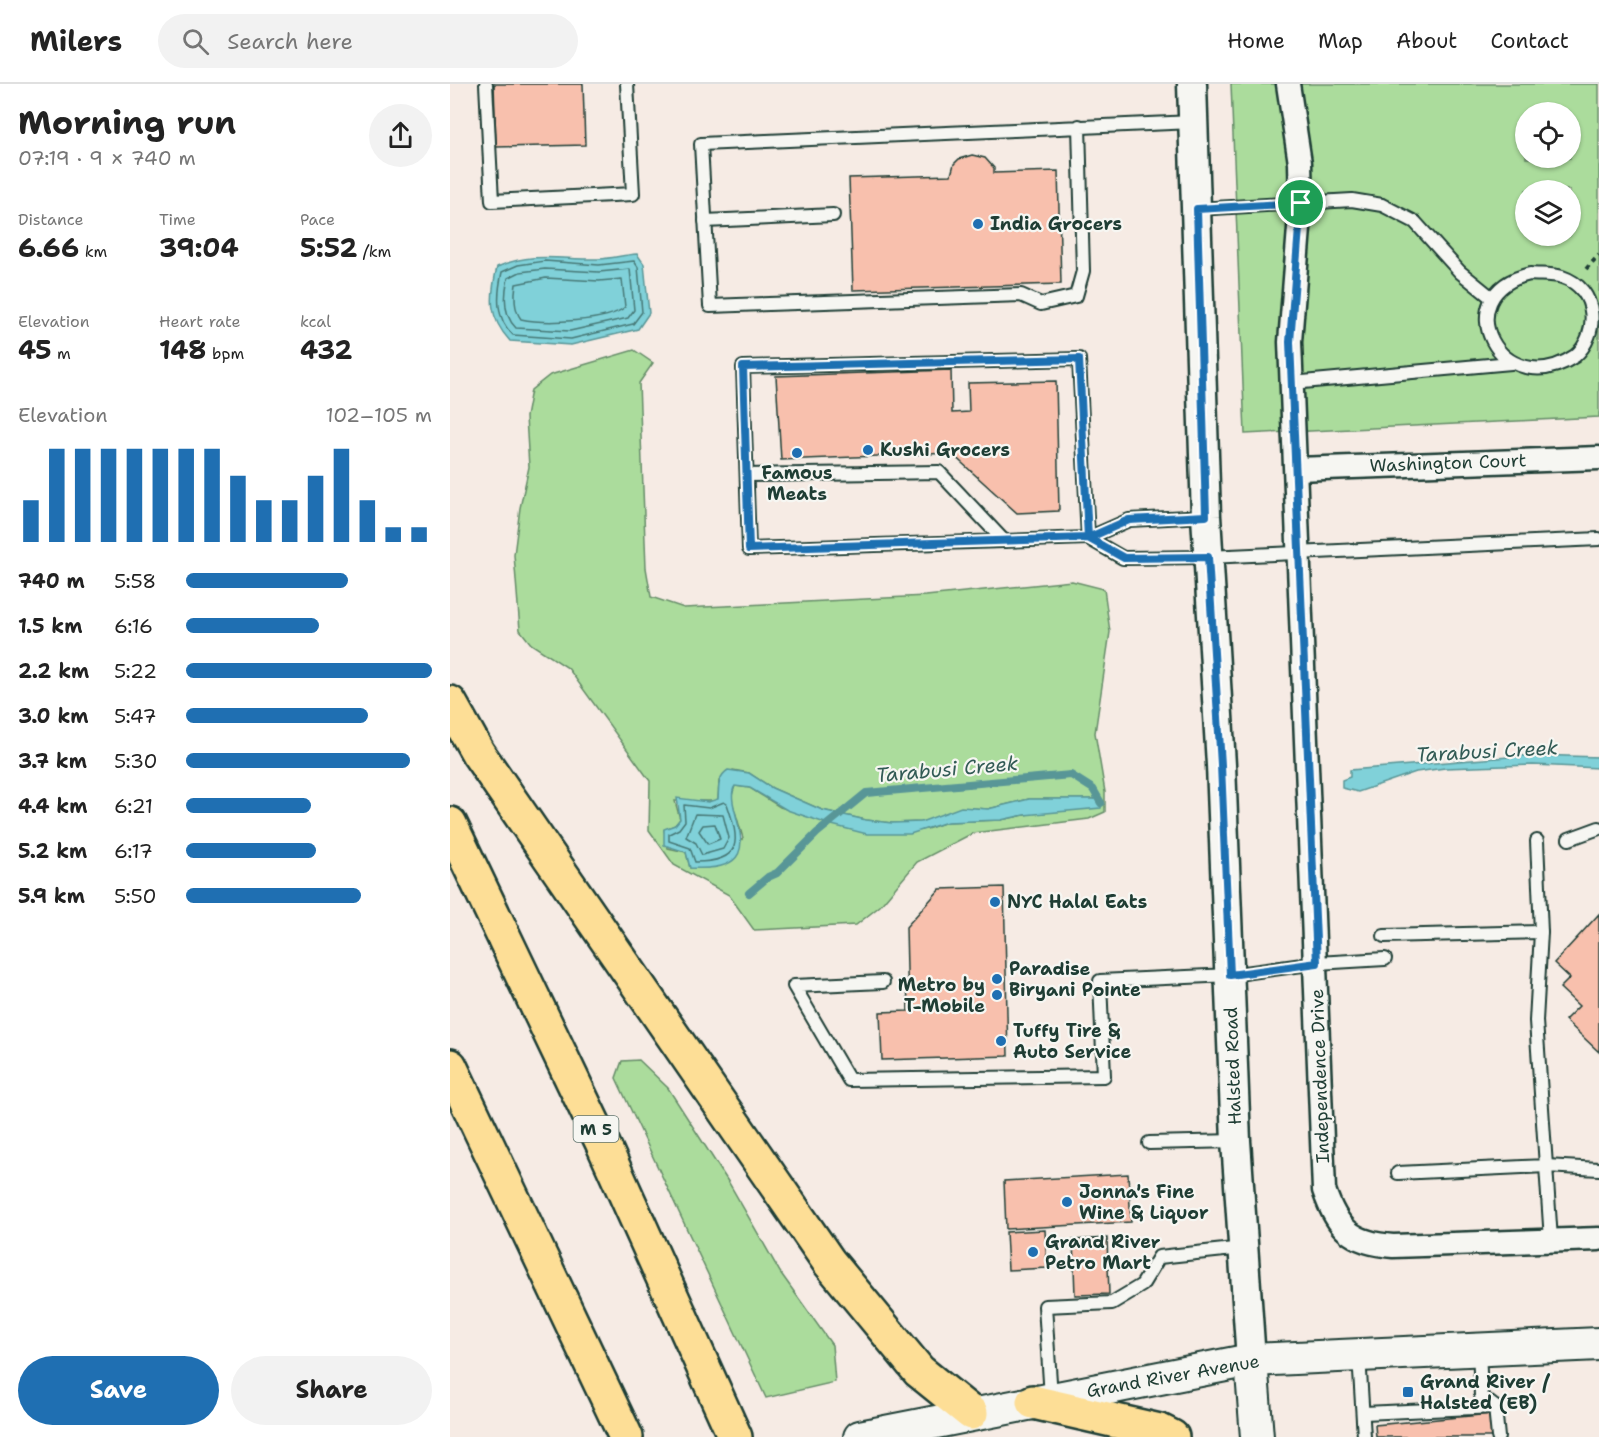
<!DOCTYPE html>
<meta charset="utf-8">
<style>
:root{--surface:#fff;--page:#f2f2f2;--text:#222;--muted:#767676;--line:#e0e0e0;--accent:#1f6fb2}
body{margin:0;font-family:"Shantell Sans",sans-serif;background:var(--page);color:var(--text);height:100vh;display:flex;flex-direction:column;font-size:22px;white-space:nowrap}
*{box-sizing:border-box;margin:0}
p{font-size:20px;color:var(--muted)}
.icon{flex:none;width:33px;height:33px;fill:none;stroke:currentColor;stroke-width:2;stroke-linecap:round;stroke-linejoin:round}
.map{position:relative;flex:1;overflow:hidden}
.sheet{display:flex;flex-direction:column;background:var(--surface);width:450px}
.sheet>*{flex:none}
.buttons{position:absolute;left:1065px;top:18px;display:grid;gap:12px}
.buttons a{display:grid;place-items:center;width:66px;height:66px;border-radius:50%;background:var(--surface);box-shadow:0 2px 4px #0004;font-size:30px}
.pin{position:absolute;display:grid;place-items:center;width:51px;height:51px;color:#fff;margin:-26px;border:3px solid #fff;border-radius:50%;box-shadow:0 2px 6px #0007}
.round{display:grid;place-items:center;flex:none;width:63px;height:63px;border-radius:32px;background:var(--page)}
.headline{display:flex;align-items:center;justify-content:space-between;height:102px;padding:0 18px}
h1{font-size:33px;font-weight:700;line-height:45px}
.metrics{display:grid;grid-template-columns:repeat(3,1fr);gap:9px;height:102px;padding:6px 18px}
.metrics div{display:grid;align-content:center}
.metrics b{font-size:26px;font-weight:700}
.metrics small{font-size:16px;font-weight:400}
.metrics p{font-size:16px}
.chart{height:168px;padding:12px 18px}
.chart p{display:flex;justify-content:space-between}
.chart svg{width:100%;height:108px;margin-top:6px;stroke:var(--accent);stroke-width:6}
.button{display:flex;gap:12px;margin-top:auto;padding:12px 18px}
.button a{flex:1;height:69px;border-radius:36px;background:var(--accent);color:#fff;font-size:24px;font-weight:700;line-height:69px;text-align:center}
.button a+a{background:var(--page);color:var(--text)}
ul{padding:0 18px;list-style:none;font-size:20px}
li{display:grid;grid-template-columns:96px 72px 1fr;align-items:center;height:45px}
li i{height:15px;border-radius:8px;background:var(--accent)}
header{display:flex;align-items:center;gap:36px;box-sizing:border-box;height:84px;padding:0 30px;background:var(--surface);border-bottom:2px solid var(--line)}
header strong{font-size:28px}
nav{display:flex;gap:33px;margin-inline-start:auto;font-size:21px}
.search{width:420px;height:54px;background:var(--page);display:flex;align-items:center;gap:15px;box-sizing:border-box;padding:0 21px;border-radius:33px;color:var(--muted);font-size:22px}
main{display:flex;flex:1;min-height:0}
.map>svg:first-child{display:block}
.green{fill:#abdc9c;stroke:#658c68;stroke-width:1.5;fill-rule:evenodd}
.water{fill:#80d1d9;stroke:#599697;stroke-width:1.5}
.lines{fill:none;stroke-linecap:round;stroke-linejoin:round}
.shore{stroke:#467876;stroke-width:1.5}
.stream{stroke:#599697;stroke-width:8}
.building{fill:#f8c0ad;stroke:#1f3d34;stroke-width:1.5}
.service-casing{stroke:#1f3d34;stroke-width:16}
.minor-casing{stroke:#1f3d34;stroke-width:27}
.tertiary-casing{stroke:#1f3d34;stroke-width:33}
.secondary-casing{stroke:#1f3d34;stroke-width:36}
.motorway-casing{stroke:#1f3d34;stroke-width:38}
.path{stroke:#1f3d34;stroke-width:4;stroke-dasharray:4.5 4.5;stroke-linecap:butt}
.service{stroke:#f6f6f2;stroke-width:12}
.minor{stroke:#f6f6f2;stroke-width:22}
.tertiary{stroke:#f6f6f2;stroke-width:28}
.secondary{stroke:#f6f6f2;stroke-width:32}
.motorway{stroke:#fdde96;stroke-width:33}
.route-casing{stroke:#fff;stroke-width:12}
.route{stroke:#1f6fb2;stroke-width:8}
.poi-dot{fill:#1f6fb2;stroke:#f6f6f2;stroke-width:2}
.labels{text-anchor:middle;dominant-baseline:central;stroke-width:4.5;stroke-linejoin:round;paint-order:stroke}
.shield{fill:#f6f6f2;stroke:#60746d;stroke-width:1.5}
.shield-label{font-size:16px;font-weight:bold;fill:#1f3d34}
.poi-label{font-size:18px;font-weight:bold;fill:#1f3d34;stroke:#f6f6f2;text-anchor:start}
.street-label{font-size:18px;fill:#1f3d34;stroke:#f6f6f2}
.water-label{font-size:20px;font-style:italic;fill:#325b55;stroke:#f6f6f2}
</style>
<header>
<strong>Milers</strong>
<div class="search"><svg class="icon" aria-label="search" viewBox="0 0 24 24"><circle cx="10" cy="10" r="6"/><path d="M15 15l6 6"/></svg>Search here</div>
<nav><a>Home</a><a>Map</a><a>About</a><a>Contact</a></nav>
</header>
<main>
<section class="sheet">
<div class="headline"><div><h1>Morning run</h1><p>07:19 · 9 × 740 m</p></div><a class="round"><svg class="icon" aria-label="share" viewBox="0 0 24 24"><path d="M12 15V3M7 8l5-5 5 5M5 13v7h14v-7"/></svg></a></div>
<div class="metrics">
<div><p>Distance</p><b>6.66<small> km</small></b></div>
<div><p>Time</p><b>39:04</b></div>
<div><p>Pace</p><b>5:52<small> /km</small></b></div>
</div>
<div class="metrics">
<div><p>Elevation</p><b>45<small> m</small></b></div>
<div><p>Heart rate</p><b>148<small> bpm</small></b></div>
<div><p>kcal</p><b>432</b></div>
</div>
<div class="chart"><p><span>Elevation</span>102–105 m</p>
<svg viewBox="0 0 160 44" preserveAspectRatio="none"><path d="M5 44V27M15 44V6M25 44V6M35 44V6M45 44V6M55 44V6M65 44V6M75 44V6M85 44V17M95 44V27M105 44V27M115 44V17M125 44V6M135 44V27M145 44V38M155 44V38"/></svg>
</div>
<ul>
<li><b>740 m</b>5:58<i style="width:66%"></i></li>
<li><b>1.5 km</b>6:16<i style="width:54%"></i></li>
<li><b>2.2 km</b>5:22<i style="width:100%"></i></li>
<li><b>3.0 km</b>5:47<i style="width:74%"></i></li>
<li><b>3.7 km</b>5:30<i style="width:91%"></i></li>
<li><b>4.4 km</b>6:21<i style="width:51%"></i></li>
<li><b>5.2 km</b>6:17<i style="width:53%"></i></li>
<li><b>5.9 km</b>5:50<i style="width:71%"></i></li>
</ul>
<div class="button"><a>Save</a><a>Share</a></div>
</section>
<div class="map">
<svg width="1149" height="1353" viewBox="0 0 1149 1353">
<rect width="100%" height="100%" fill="#f6ebe4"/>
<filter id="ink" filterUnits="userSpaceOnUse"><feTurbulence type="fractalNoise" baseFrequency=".0167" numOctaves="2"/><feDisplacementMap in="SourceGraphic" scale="12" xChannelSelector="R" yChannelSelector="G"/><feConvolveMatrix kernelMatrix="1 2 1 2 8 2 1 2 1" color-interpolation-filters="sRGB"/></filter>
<g filter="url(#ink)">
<g class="green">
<path d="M781,0h368v333l-354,17zM1076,28h44v46h-44zM1076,106h44v46h-44z"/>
<path d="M184,266l19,13 -14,20 7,185 5,29 33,11 242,-12 146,-15 32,8 6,43 -15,101 10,59v20l-16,7 -116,14 -56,29 -37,44 -24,19 -102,5 -25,-35 -55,-30 -25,-35 1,-49 -82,-113 -37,-24 -11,-14 -6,-75 6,-47 9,-41 -3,-50 5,-27 19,-15zM283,686l16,3 23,15 50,22 44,10 26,3 29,-1 51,-14 16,1 41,-10h73l-101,21 -54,2 -20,7 -122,-14 -25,-8 -30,-19 -15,-2 -4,12 12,40 -16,24 -20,6h-17l-4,-16 -18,-4 -4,-18 11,-5 5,-6 -5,-18h40l3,-2 1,-18z"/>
<path d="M189,976l29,28 61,95 51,89 52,73 3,37 -69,16 -150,-320 6,-17z"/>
</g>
<g class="water">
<path d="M187,170l7,10 5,49 -11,16 -67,16 -61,-4c-22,-24 -20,-44 -13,-74 38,-16 64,-7 103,-8 12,-1 25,-4 37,-5z"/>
<path d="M1084,671l65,2v11l-66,-3 -88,3 -29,4 -58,20 -16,-4v-8l8,-3v-7z"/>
<path d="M278,686l21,3 23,15 50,22 44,10 26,3 29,-1 40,-15 27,2 41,-10h73l-1,9 -77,7 -23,5 -54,2 -37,12h-43l-39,-10 -41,-14 -37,-22 -15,-2c-15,21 45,88 -45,82l-4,-16 -22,-7v-16l11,-4 5,-6 -3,-21 31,4 10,-3c1,-11 -1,-22 10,-29z"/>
</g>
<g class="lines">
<g class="shore">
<path d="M95,177l54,4 35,-4 4,6 4,45 -9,12 -62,15 -58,-4c-18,-17 -16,-40 -11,-63l16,-7z"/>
<path d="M95,185l54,3 31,-3 4,41 -6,8 -58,13 -54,-3c-13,-13 -12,-33 -8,-50l12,-6z"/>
<path d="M96,194l53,3 23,-2 3,28c-17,15 -81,17 -104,12 -7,-9 -7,-24 -5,-35z"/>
<path d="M274,718l3,2c13,37 16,58 -32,58l-5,-14 -21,-7v-7l10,-5 6,-8 -1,-16 25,3z"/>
<path d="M245,730l28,1 6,23 -6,11 -21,6 -6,-12 -10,-6z"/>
<path d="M265,740l5,15 -12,5 -9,-13 4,-6z"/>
</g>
<path class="stream" d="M299,809l19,-16 9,-4 40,-40 49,-40 205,-18 22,14 8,14"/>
</g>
<g class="building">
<path d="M44,0h89l2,61 -89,2z"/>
<path d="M522,71l13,3 9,10v5l64,-2 3,113 -208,6 -4,-112 102,-3 3,-11 5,-5z"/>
<path d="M501,286l1,43 17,-1 -1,-29 88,-2 3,130 -42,2 -66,-60 -170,7 -5,-84z"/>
<path d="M554,803l4,169 -126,4 -2,-48 28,-1 -2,-84 34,-38z"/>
<path d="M1149,830v138l-34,-32 14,-14 -19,-18 10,-10 -16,-15z"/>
<path d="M678,1090l3,48 -125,7 -2,-48z"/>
<path d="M595,1146l2,38 -39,2 -2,-38z"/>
<path d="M657,1154l2,56 -34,1 -2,-55z"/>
<path d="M1041,1330l2,23h-117l-1,-12z"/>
</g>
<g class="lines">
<defs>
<g id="service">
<path d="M36,0l6,117 141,-7 -6,-110"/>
<path d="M629,42l4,145 -7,25 -35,8 -20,-9 -311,11 -9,-162 492,-22"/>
<path d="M747,125l155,-9 30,5 33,17 45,50 32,26"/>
<path d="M255,137l128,-6"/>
<path d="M1080,190c10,1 23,0 32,3 37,12 37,58 13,79 -74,49 -131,-62 -45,-82z"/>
<path d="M842,299l219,-20"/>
<path d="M297,391l192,-3 65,69 -255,8 -6,-182 336,-8 9,179"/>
<path d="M638,454l35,20 85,-1 391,-18"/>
<path d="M554,457l84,-3 41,-18 77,-4"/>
<path d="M1119,755l30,-11"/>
<path d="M934,852l157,-4"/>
<path d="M433,898l-89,4 55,94 255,-4 -4,-95 130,-6 87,-12 68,-4"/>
<path d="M699,1059l87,-2"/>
<path d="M948,1089l148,-7 -10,-145 5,-89 -4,-91"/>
<path d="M1101,1156l-5,-74 53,3"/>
<path d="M1029,1265l2,47 14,11 3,30"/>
<path d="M909,1271l5,82"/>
<path d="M601,1313l-6,-91 67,-3 30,-18 17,-28 84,-9"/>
<path d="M914,1329l131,-6"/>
</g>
<g id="minor">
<path d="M838,0l12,79 1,40 -11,139 34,848c13,39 28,53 69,56l206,-7"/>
<path d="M847,385l302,-11"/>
</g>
<path id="tertiary" d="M742,0l14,432 15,249 15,376 15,219"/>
<g id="secondary">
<path d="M801,1276l6,77"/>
<path d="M410,1353l391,-77 348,-16"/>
</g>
<g id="motorway">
<path d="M0,619l28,50 351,509 90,109 52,42"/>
<path d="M0,740l152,318 133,295"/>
<path d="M0,982l176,371"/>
<path d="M583,1318l127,29 12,6"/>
</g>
</defs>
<use href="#service" class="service-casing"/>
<use href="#minor" class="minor-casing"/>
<use href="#tertiary" class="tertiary-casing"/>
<use href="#secondary" class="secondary-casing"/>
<use href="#motorway" class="motorway-casing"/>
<path class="path" d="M1136,185l13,-14"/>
<use href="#service" class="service"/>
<use href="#minor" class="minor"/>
<use href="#tertiary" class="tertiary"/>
<use href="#secondary" class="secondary"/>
<use href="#motorway" class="motorway"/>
</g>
</g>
<g class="lines" filter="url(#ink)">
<defs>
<path id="route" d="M851,119l-104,6 9,307 -77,4 -41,18 -339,11 -6,-182 336,-8 9,179 36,20 84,-1 13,208 9,210 87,-12 -27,-621 11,-139"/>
</defs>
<use href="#route" class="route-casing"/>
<use href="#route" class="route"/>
</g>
<g class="poi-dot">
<circle cx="528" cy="140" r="6"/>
<circle cx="418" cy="366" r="6"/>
<circle cx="347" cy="369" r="6"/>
<circle cx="545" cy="818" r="6"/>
<circle cx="547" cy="895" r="6"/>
<circle cx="547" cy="911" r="6"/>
<circle cx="551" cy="957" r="6"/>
<circle cx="617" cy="1118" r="6"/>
<circle cx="583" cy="1168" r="6"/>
<rect x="952" y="1302" width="12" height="12" rx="3"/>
</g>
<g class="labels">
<rect class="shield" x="123.5" y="1032" width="45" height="26" rx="4.5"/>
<g class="shield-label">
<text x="146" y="1045">M 5</text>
</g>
<g class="poi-label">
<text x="540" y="140">India Grocers</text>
<text x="430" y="366">Kushi Grocers</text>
<text x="347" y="389" text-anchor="middle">Famous<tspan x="347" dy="21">Meats</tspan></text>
<text x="557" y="818">NYC Halal Eats</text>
<text x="559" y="885">Paradise<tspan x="559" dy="21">Biryani Pointe</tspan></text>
<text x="535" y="901" text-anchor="end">Metro by<tspan x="535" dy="21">T-Mobile</tspan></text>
<text x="563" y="947">Tuffy Tire &amp;<tspan x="563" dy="21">Auto Service</tspan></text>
<text x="629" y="1108">Jonna's Fine<tspan x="629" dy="21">Wine &amp; Liquor</tspan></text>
<text x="595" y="1158">Grand River<tspan x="595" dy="21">Petro Mart</tspan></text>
<text x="970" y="1298">Grand River /<tspan x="970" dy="21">Halsted (EB)</tspan></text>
</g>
<g class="street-label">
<text transform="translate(998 379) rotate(-2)">Washington Court</text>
<text transform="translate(783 982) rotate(-92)">Halsted Road</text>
<text transform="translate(870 992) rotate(-92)">Independence Drive</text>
<text transform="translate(723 1292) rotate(-10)">Grand River Avenue</text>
</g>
<g class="water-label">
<text transform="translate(1037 667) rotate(-3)">Tarabusi Creek</text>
<text transform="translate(497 685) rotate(-5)">Tarabusi Creek</text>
</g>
</g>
</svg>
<div class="buttons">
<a><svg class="icon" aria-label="locate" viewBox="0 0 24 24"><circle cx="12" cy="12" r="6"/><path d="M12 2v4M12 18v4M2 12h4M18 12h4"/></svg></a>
<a><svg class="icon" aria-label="layers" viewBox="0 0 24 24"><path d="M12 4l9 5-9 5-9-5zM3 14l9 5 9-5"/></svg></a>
</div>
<div class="pin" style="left:851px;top:119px;background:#1e9e55"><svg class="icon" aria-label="arrive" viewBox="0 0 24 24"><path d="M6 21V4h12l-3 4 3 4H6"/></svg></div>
</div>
</main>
